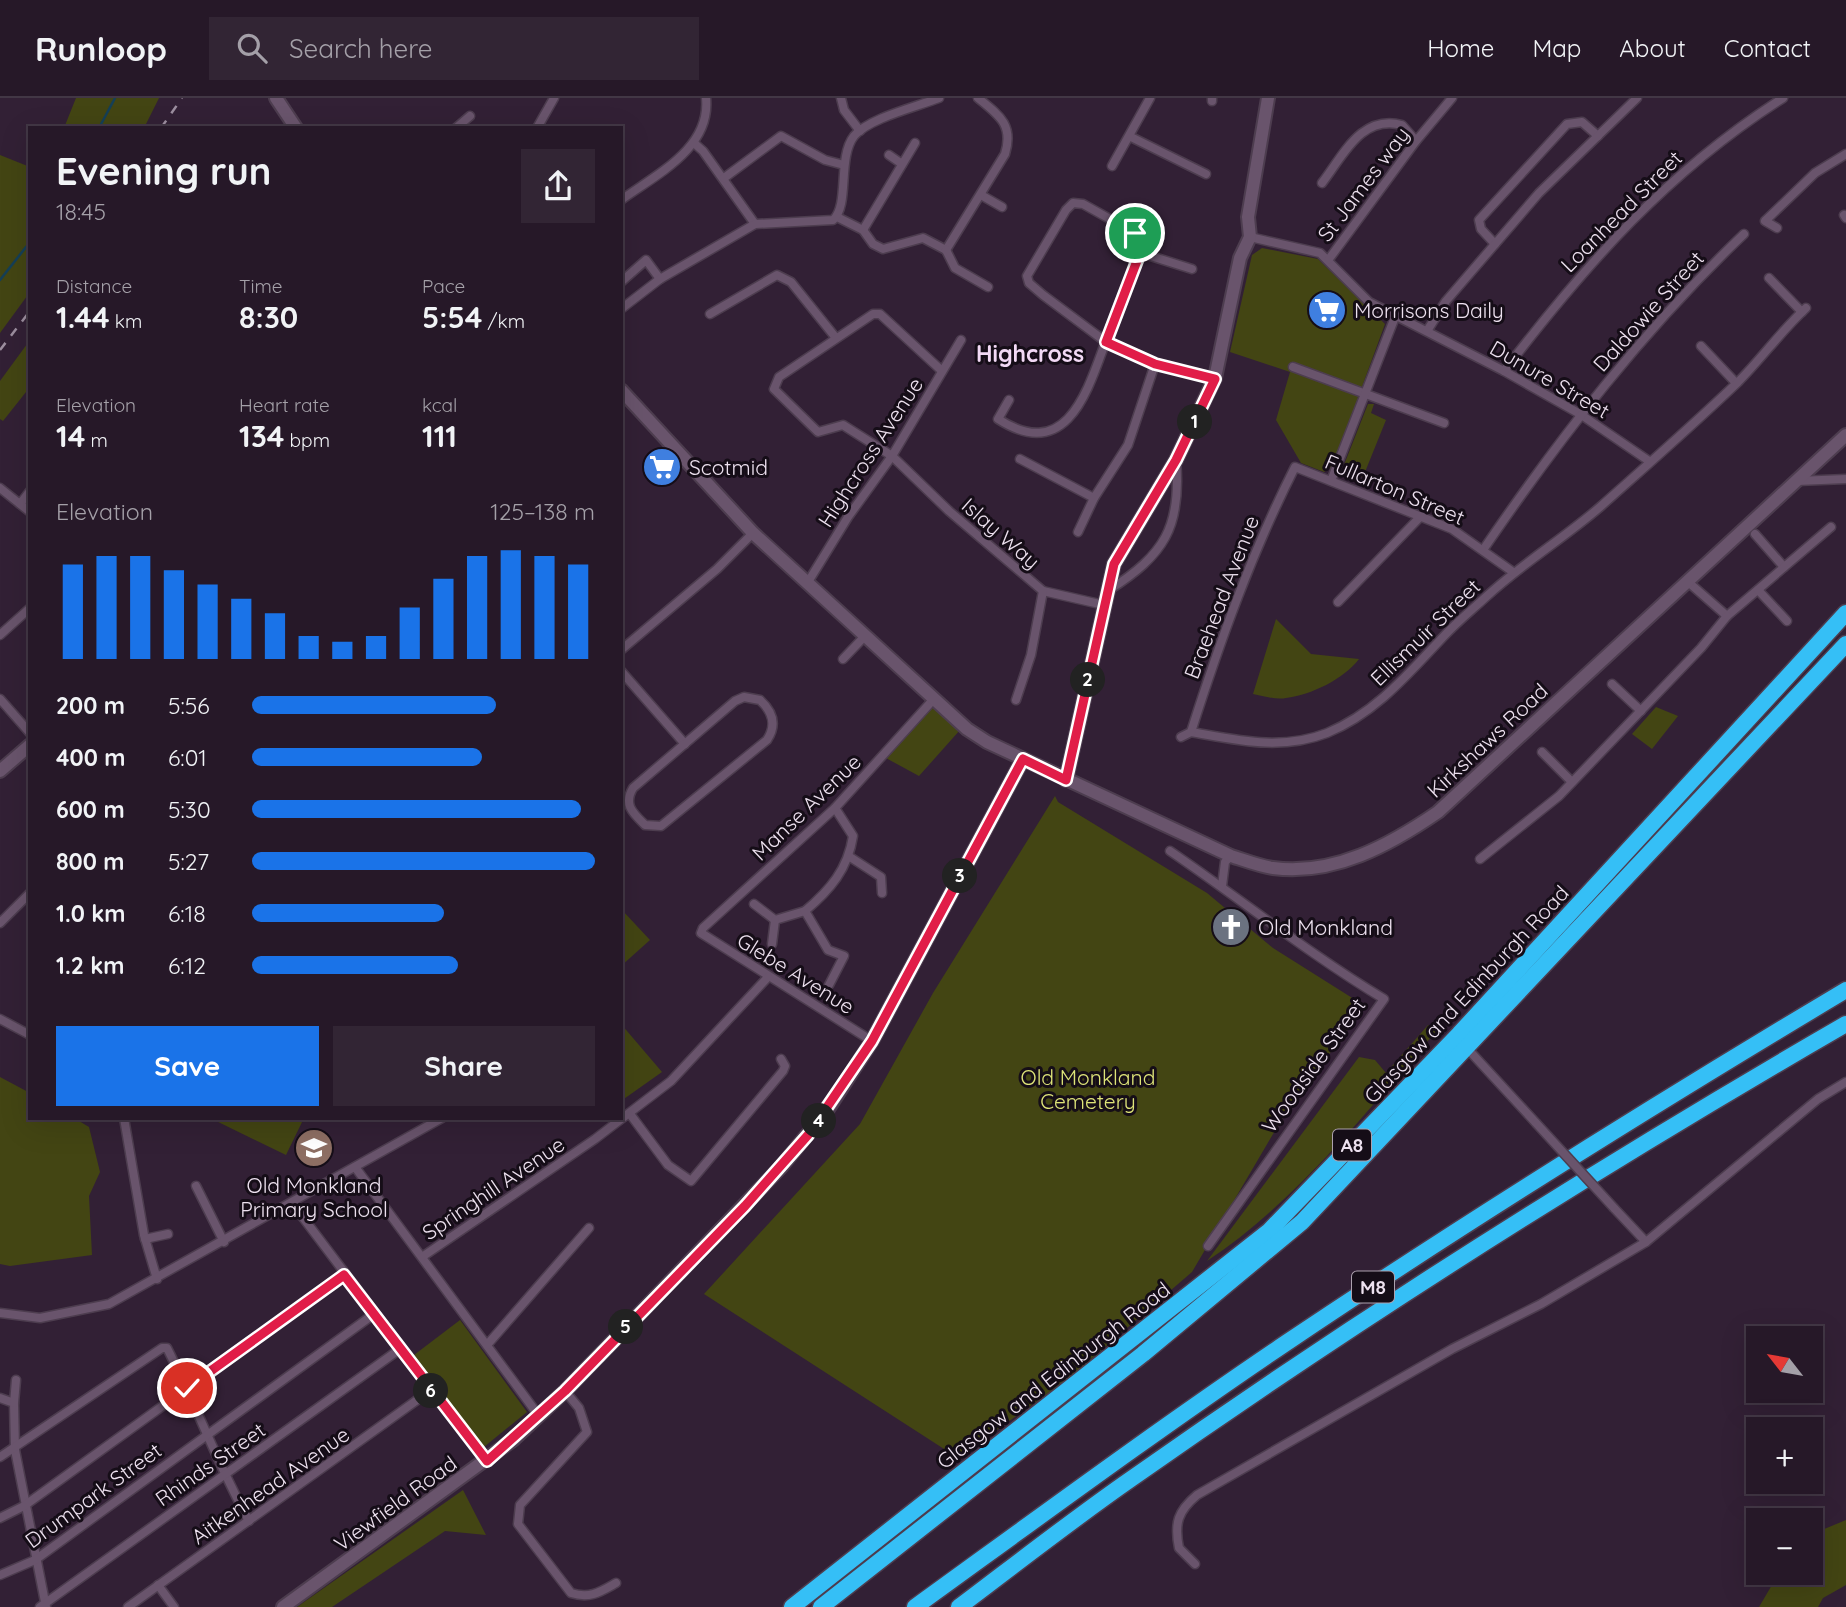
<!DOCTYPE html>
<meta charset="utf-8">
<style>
:root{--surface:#261828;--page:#322534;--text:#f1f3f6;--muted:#a4a0a8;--line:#423745;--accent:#1a73e8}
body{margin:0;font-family:Quicksand,sans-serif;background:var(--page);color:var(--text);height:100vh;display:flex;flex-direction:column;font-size:26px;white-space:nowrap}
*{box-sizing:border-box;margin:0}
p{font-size:23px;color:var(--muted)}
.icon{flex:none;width:38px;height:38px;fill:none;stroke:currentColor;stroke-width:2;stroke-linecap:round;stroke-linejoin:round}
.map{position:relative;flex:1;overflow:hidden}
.panel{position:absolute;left:28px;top:28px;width:595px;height:994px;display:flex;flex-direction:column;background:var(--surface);border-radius:0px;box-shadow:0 7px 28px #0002,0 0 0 2px var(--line)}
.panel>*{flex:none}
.needle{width:46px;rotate:301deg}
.tools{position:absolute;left:1746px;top:1228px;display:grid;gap:14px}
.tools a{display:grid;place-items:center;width:77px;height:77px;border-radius:0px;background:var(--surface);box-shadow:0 7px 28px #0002,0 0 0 2px var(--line);font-size:35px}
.pin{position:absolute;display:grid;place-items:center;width:60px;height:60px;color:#fff;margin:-30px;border:4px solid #fff;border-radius:50%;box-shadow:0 2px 7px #0007}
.km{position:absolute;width:35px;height:35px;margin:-18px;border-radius:50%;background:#222;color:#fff;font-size:19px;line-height:35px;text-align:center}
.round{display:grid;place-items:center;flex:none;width:74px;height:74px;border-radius:0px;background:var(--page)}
.overview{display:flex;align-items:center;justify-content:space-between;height:119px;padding:0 28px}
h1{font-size:38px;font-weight:700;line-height:52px}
.metrics{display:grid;grid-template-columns:repeat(3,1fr);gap:10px;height:119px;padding:7px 28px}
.metrics div{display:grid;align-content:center}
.metrics b{font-size:30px;font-weight:700}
.metrics small{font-size:19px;font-weight:400}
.metrics p{font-size:19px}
.chart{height:196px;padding:14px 28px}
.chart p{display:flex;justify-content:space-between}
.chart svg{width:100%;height:126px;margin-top:7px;stroke:var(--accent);stroke-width:6}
.primary-button{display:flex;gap:14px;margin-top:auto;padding:14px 28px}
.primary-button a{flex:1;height:80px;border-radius:0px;background:var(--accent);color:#fff;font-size:28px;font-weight:700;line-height:80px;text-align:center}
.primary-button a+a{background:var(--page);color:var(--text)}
ul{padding:0 28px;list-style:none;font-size:23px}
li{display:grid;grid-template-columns:112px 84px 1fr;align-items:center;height:52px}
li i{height:18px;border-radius:9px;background:var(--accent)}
header{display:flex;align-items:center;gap:42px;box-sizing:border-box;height:98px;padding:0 35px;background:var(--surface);border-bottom:2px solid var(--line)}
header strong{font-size:33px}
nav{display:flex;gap:38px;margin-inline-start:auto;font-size:24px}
.search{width:490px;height:63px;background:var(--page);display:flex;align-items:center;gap:18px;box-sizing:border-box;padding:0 24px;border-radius:0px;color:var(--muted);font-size:26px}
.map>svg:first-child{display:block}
.green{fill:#434513}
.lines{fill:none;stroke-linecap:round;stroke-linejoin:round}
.stream{stroke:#153f57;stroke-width:2.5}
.street-casing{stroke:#4d3d4f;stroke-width:11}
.secondary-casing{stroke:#4d3d4f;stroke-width:16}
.highway-casing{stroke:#4d3d4f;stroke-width:19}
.street{stroke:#69546c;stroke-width:8}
.secondary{stroke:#69546c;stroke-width:12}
.highway{stroke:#35bff6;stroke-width:16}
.rail{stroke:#9c8e9f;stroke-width:2.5;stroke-dasharray:9 9;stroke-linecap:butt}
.street-bridge-casing{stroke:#4d3d4f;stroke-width:11;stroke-linecap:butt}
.street-bridge{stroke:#69546c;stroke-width:8}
.route-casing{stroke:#fff;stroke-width:14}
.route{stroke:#e11d48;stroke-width:9}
.labels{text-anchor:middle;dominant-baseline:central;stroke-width:6;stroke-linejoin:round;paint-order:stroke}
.shield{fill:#150d17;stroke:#aca1ae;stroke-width:2}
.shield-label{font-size:19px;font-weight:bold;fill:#ede1ef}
.street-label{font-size:21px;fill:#ede1ef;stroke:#150d17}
.poi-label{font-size:21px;fill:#ede1ef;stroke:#150d17;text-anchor:start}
.park-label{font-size:21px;fill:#dee478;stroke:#150d17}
.neighbourhood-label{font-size:23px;font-weight:bold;fill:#f2d9f5;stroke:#150d17}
</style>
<header>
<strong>Runloop</strong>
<div class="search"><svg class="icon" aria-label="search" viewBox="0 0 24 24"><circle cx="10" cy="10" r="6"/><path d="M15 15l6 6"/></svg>Search here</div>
<nav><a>Home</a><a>Map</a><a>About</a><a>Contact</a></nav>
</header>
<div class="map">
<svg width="1846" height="1509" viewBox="0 0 1846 1509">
<rect width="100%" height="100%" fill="#322035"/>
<g class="green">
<path d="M76,0h83l-15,30h-80z"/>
<path d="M0,57l30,12v125l-30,41z"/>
<path d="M1262,150l56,11 67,65 -52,142 -9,6 -23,-9 -25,-43 14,-48 -60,-20 22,-97z"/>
<path d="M30,242v47l-27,34 -3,-2v-38z"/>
<path d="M1368,306h6l-3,9 15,7 -23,57 -10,-4 -3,7 -10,-5z"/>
<path d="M1276,521l35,35 48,5c-15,20 -48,36 -73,39 -10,2 -23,-2 -33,-4z"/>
<path d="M933,607l27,25 -41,46 -35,-19z"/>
<path d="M1656,609l22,9 -26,33 -20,-15z"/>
<path d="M1055,698l3,6 149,91 66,55 92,58 -79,106 -94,160 -123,106 -111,80 -254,-164 156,-170 73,-131z"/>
<path d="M621,811l29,31 -29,26z"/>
<path d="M621,926l41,48 -41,29z"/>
<path d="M1428,927l10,4c-68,79 -143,174 -231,232l152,-204 16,3 11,13z"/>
<path d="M0,979l30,16v25h44l15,9 11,45 -11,24 3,59 -82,11 -10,-2z"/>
<path d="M210,1020h94l-18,37z"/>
<path d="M460,1222l67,92 -43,35 -70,-92z"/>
<path d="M463,1392l23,45 -41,-4 -113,76h-35z"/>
<path d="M1846,1422v65l-23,13 -5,9h-59l20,-34h32v-35l6,-6z"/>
</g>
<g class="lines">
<g class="stream">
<path d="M99,30l16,-30"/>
<path d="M0,182l30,-38"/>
</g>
<defs>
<g id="street">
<path d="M841,0l3,12 16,21"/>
<path d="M1212,0v3"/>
<path d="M456,30l14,-12"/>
<path d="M537,30l17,-30"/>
<path d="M1131,39l75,37"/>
<path d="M694,45l9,8 52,73"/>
<path d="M889,57l13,9"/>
<path d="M1112,68l38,-68"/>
<path d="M724,80l57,-42 44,24 19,5"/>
<path d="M1322,85c21,-27 39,-69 80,-58l14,16"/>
<path d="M981,97l21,12"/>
<path d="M621,102c36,-26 90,-52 85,-102"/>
<path d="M1844,117l2,3"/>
<path d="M837,119l26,13 10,14 10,5 40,-11 23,12"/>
<path d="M1777,130l-12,-7 50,-48 31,-19"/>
<path d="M863,132l52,-87"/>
<path d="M1250,139l70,16 49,49 135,69 76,43 69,47"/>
<path d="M1495,146l-14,-15 -2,-9 88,-96 15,-2 16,14"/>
<path d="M946,152l59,-96c9,-29 -6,-39 -27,-56"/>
<path d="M946,152l9,18 33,19"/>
<path d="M1329,161l87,-118 36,-43"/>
<path d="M1192,171l-51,-16 1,-12 -7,-8 -52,-29 -10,-1 -7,7 -39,66 2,7 14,12 63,47 49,22 60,14"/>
<path d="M1769,180l33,34"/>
<path d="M621,184l25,-22 14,19"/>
<path d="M621,211l39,-30 95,-55 78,-4c17,-15 4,-62 21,-84 15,-18 62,-29 85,-38"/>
<path d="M710,216l67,-39 14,7 45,56"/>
<path d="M1427,233l19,-30 93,-108 98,-95"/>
<path d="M1701,248l35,37"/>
<path d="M1293,269l151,56"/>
<path d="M942,273l-62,-57h-7l-94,63 -5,12 44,43 25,-7 49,31 57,55 94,80 61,14"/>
<path d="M1504,273c82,-107 164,-200 279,-273"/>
<path d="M1009,302l-11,19c70,45 90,-30 109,-81 11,-28 22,-57 34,-85"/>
<path d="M1020,361l74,39"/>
<path d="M1331,383l64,-164"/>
<path d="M1797,383l49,-2"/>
<path d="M0,390l20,16"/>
<path d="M30,393l-10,13 10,8"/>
<path d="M1078,434l16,-34 34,-53 27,-81"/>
<path d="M1755,436l29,33"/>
<path d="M1483,452c78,-114 161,-221 261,-316"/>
<path d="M1687,483l40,35 104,-89"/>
<path d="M808,484l40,-65 44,-61 69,-116"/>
<path d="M1109,492c55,-35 73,-63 67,-130"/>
<path d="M1758,492l29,31"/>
<path d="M1338,504l83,-86"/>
<path d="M0,537l30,-27"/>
<path d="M621,552l96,-81 36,-36"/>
<path d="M843,561l21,-22"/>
<path d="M621,573l64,73"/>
<path d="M1612,586l29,27"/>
<path d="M744,599l16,3c13,12 17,25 7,40l-106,86 -16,-1c-12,-12 -22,-20 -12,-37l102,-87z"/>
<path d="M0,601l30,34"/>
<path d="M1016,602l15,-45 12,-64"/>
<path d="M1191,634c46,8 90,19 136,1 49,-20 82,-60 117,-97 14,-15 29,-27 43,-40 36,-33 77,-58 113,-89 46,-41 93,-82 138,-125 24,-24 43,-51 68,-74"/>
<path d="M1181,639l10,-5c29,-91 61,-180 104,-265l157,62 61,43"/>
<path d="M1542,654l30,30"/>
<path d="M1170,753c72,49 139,103 214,148l-176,247"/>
<path d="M850,759l31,20 1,16"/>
<path d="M1480,761l79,-63 142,-148 26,-32"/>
<path d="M1222,788l3,-24 6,-6"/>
<path d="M754,806l21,16 30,-9"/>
<path d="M0,825l30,-30"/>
<path d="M772,846l3,-24"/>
<path d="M829,887l15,-29 -16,-6 -23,-39c25,-21 43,-42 48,-75l-18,-28"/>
<path d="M0,921l30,16"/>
<path d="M872,943l-171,-108 2,-5 132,-120 97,-107"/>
<path d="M1465,948l71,77"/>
<path d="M630,1016l38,51 23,16 92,-110 2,-5 -4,-7"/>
<path d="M124,1020l20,117 13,44"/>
<path d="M355,1069l184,249"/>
<path d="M196,1088l28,56"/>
<path d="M292,1105l195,258"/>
<path d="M1614,1110l32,34"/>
<path d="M145,1141l23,-5"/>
<path d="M422,1159l173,-118 76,-58 97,-104"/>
<path d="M0,1215l40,5 69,-14 333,-186"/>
<path d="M487,1247l102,-117"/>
<path d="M565,1293l14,17 8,24 -67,73 -2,19 53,69c19,6 29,-1 45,-10"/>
<path d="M0,1300l14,5 1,47 31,157"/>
<path d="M14,1305l2,-23"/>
<path d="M0,1359l162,-109h5c29,57 51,117 82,173"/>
<path d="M0,1420l24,-12 320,-231"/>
<path d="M1195,1466l-16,-16c-5,-25 -1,-37 18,-53l255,-146 89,-45 105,-62 172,-143 28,-17"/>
<path d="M0,1477l35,-15 339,-246"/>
<path d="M158,1487l16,22"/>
<path d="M40,1509l360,-258"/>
<path d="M128,1509l303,-217"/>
</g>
<g id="secondary">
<path d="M276,0l20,30"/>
<path d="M621,292l132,143 214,196 20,13 244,114c13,4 28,10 42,12 61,8 117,-23 165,-56l408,-377"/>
<path d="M0,673l30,-26"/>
<path d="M1066,682l48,-216 62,-104 39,-82 25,-120 10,-21 -2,-20 20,-119"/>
<path d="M283,1509l231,-168 51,-48 216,-224 47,-58 44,-68 151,-282"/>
</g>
<g id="highway">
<path d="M792,1509l477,-376 190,-197 387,-421"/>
<path d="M821,1509l322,-253 159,-132 544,-578"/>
<path d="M915,1509c123,-89 245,-179 371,-264 183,-123 371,-240 560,-353"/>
<path d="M959,1509c57,-43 113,-87 172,-128 230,-162 471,-314 715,-455"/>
</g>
</defs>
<use href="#street" class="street-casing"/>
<use href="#secondary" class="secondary-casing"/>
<use href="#highway" class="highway-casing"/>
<use href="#street" class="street"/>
<use href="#secondary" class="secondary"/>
<use href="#highway" class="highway"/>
<g class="rail">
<path d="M161,30l21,-30"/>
<path d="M0,252l30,-39"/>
</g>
<defs>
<path id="street-bridge" d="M1536,1025l78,85"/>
</defs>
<use href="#street-bridge" class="street-bridge-casing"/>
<use href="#street-bridge" class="street-bridge"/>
</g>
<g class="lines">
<defs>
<path id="route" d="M187,1290l157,-113 143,186 78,-70 180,-185 63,-71 64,-94 151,-282 43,21 48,-216 62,-104 39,-81 -60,-15 -49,-22 34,-89 2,-12 -7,-8"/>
</defs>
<use href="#route" class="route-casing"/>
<use href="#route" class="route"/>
</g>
<defs>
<symbol id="supermarket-disc" viewBox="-11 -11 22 22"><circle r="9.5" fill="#3f7fe0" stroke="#150d17"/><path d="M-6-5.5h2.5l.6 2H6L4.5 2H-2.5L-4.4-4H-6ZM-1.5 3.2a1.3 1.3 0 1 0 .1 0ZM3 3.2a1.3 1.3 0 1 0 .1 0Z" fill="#fff"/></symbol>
<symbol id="church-disc" viewBox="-11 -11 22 22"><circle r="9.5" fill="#6b7280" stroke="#150d17"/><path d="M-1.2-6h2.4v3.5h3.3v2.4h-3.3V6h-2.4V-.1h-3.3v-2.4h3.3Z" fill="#fff"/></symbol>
<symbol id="school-disc" viewBox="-11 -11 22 22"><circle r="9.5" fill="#8d6e63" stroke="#150d17"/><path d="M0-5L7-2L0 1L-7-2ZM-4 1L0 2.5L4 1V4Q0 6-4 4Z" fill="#fff"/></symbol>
</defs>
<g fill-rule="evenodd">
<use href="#supermarket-disc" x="1305" y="190" width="44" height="44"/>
<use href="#supermarket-disc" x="640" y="347" width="44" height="44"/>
<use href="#church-disc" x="1209" y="807" width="44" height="44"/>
<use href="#school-disc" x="292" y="1028" width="44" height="44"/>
</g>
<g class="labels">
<g class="shield">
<rect x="1333" y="1031.5" width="38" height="31" rx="5"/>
<rect x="1352" y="1173.5" width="42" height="31" rx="5"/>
</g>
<g class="shield-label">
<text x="1352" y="1047">A8</text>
<text x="1373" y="1189">M8</text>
</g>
<g class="street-label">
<text transform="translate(1363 86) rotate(-53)">St James way</text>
<text transform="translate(1621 113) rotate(-45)">Loanhead Street</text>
<text transform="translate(1648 213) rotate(-48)">Daldowie Street</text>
<text transform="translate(1550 281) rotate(30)">Dunure Street</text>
<text transform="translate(870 354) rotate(-57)">Highcross Avenue</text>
<text transform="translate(1395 391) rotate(23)">Fullarton Street</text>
<text transform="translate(1001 435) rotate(41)">Islay Way</text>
<text transform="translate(1221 499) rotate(-69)">Braehead Avenue</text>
<text transform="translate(1425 534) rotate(-44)">Ellismuir Street</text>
<text transform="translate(1487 642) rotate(-43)">Kirkshaws Road</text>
<text transform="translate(806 709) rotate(-44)">Manse Avenue</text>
<text transform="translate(796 875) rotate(32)">Glebe Avenue</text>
<text transform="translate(1466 896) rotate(-47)">Glasgow and Edinburgh Road</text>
<text transform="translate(1313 967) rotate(-54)">Woodside Street</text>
<text transform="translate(493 1090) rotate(-34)">Springhill Avenue</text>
<text transform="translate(1053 1277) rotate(-38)">Glasgow and Edinburgh Road</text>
<text transform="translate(210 1366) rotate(-35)">Rhinds Street</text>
<text transform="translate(270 1387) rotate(-35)">Aitkenhead Avenue</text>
<text transform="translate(93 1397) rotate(-36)">Drumpark Street</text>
<text transform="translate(395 1405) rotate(-36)">Viewfield Road</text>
</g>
<g class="poi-label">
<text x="1354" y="212">Morrisons Daily</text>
<text x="689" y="369">Scotmid</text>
<text x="1258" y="829">Old Monkland</text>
<text x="314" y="1087" text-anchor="middle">Old Monkland<tspan x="314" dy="24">Primary School</tspan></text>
</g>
<g class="park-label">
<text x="1088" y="979">Old Monkland<tspan x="1088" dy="24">Cemetery</tspan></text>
</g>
<g class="neighbourhood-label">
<text x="1030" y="255">Highcross</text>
</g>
</g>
</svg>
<div class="tools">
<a><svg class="needle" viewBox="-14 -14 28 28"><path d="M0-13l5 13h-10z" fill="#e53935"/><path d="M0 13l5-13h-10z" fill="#a4a0a8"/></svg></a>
<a>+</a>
<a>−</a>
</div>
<div class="pin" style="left:1135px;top:135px;background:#1e9e55"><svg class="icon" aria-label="arrive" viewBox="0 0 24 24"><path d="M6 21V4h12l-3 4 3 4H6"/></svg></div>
<div class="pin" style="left:187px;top:1290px;background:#d93025"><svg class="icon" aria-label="check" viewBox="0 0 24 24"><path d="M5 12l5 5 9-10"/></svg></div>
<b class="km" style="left:1195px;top:324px">1</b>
<b class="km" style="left:1088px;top:582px">2</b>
<b class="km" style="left:960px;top:778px">3</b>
<b class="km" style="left:819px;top:1023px">4</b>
<b class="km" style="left:626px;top:1229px">5</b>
<b class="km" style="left:431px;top:1293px">6</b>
<section class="panel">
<div class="overview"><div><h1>Evening run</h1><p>18:45</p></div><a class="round"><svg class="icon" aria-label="share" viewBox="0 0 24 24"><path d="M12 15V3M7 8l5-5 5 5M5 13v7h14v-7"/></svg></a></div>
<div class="metrics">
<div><p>Distance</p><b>1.44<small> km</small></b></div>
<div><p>Time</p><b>8:30</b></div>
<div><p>Pace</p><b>5:54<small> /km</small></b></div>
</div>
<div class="metrics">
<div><p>Elevation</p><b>14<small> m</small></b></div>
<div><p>Heart rate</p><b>134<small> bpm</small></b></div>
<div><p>kcal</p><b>111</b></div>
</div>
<div class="chart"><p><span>Elevation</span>125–138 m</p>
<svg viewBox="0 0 160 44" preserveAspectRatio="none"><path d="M5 44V11M15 44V8M25 44V8M35 44V13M45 44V18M55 44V23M65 44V28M75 44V36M85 44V38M95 44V36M105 44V26M115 44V16M125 44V8M135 44V6M145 44V8M155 44V11"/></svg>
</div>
<ul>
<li><b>200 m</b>5:56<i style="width:71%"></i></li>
<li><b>400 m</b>6:01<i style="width:67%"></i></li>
<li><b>600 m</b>5:30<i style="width:96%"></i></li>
<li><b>800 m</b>5:27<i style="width:100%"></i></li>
<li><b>1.0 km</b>6:18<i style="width:56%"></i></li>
<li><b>1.2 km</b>6:12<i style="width:60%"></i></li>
</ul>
<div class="primary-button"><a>Save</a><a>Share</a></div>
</section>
</div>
